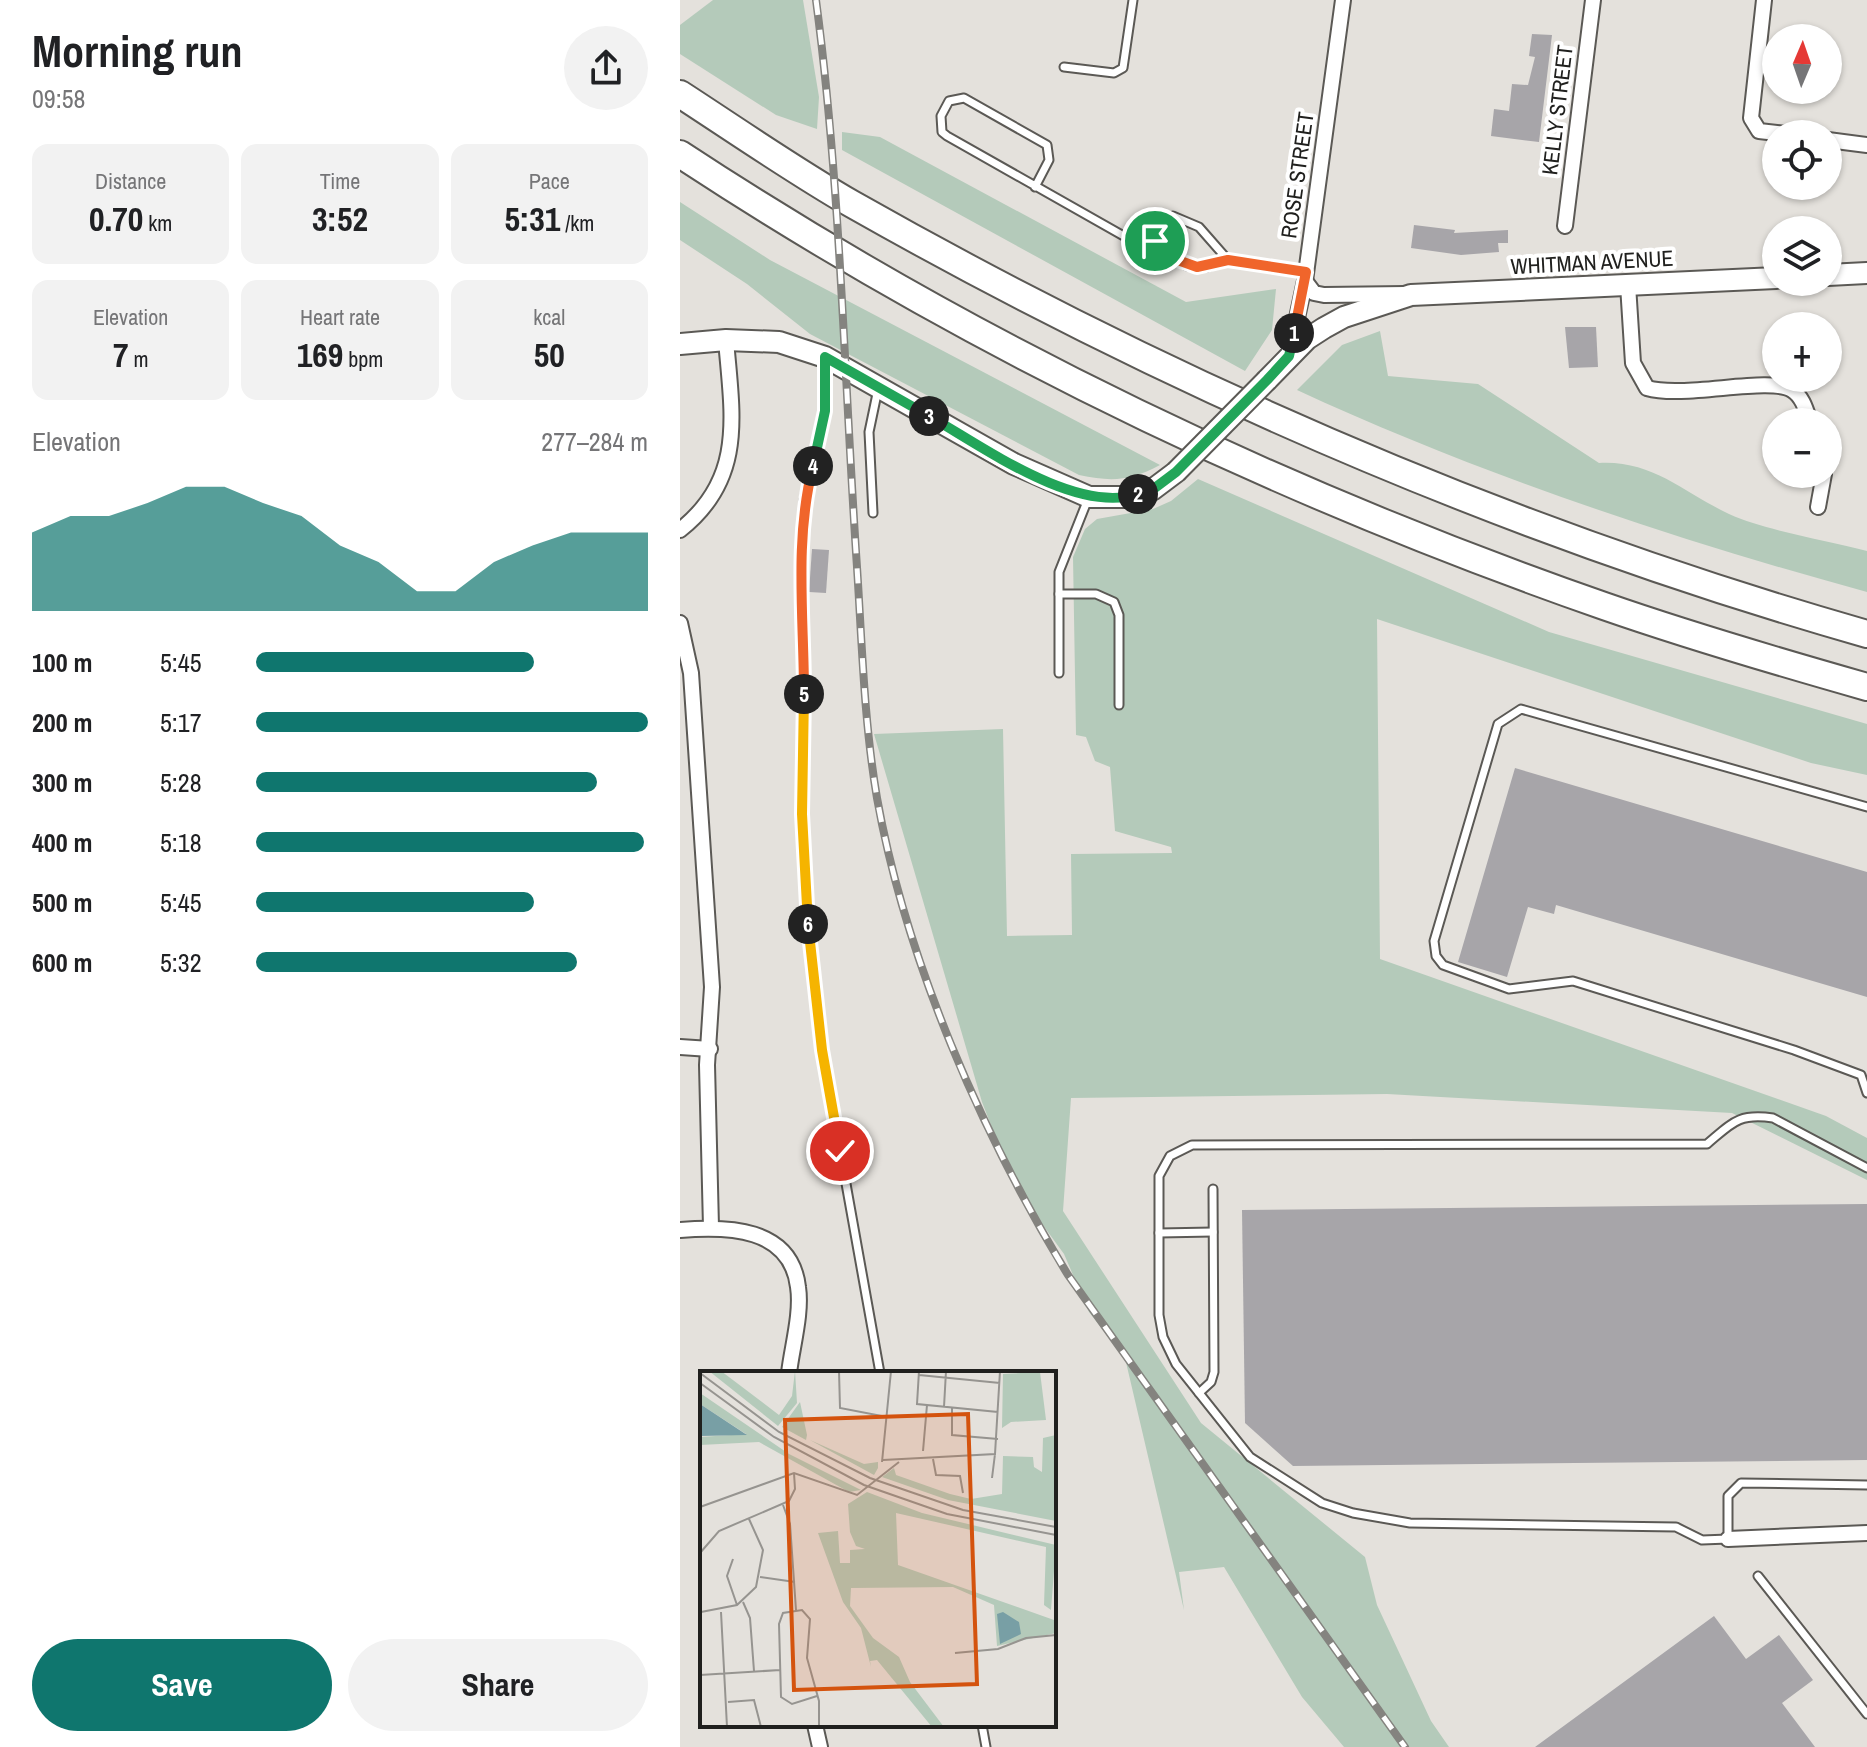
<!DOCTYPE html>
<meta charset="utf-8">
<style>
:root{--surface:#fff;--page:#f2f2f2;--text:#202124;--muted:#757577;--accent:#0f766e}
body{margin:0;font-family:"Archivo Narrow",sans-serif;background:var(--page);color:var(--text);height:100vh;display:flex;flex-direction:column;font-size:30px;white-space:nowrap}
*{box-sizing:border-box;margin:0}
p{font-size:26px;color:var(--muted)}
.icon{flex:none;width:44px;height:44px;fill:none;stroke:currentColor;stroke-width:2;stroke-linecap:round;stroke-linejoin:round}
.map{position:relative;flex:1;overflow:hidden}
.panel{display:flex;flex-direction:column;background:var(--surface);width:680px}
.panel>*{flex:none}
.needle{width:52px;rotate:2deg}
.controls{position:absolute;left:1082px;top:24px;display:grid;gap:16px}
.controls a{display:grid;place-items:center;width:80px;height:80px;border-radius:50%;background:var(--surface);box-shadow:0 2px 6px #0004;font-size:40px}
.pin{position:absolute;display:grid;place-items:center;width:68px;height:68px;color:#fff;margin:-34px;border:4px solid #fff;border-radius:50%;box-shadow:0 2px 8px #0007}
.km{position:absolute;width:40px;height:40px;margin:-20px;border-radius:50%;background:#222;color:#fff;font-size:22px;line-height:40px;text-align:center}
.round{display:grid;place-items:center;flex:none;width:84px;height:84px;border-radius:42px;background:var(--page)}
.overview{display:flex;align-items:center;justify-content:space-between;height:136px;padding:0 32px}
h1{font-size:44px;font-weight:700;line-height:60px}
.metrics{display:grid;grid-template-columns:repeat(3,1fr);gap:12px;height:136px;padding:8px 32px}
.metrics div{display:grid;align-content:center;border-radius:16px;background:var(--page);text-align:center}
.metrics b{font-size:34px;font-weight:700}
.metrics small{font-size:22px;font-weight:400}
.metrics p{font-size:22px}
.chart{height:224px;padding:16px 32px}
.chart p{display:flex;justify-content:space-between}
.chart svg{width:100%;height:144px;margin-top:8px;fill:var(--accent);opacity:.7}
.action{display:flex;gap:16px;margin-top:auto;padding:16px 32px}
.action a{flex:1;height:92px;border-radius:48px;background:var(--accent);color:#fff;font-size:32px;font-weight:700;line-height:92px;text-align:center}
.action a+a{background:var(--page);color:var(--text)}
ul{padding:0 32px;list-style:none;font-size:26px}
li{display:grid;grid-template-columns:128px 96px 1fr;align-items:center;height:60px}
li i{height:20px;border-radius:10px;background:var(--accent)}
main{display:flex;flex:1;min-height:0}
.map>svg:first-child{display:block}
.green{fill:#b4caba}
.building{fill:#a7a5a9}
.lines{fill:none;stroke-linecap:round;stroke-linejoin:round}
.lane-casing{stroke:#5b5955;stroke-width:11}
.street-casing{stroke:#5b5955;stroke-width:18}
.secondary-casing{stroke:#5b5955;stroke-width:24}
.highway-casing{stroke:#5b5955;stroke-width:30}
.lane{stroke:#fff;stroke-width:7}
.street{stroke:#fff;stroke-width:14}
.secondary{stroke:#fff;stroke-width:20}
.highway{stroke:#fff;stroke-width:26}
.rail-casing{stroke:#84837f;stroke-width:8}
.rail{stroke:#fff;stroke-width:5;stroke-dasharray:15;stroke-linecap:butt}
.secondary-bridge-casing{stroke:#5b5955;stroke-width:24;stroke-linecap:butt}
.secondary-bridge{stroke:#fff;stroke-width:20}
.split-1-casing{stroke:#fff;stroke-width:16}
.split-2-casing{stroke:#fff;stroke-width:16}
.split-3-casing{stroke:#fff;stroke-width:16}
.split-4-casing{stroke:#fff;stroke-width:16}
.split-5-casing{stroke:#fff;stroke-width:16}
.split-6-casing{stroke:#fff;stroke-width:16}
.split-7-casing{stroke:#fff;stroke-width:16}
.split-1{stroke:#f0652b;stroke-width:10}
.split-2{stroke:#22a559;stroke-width:10}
.split-3{stroke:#22a559;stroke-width:10}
.split-4{stroke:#22a559;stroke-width:10}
.split-5{stroke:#f0652b;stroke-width:10}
.split-6{stroke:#f5b400;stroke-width:10}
.split-7{stroke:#f5b400;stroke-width:10}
.labels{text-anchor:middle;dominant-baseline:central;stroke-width:8;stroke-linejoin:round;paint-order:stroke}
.street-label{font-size:22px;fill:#20201e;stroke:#fff}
.inset-road{fill:none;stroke:#969490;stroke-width:2}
.view{fill:#d4530e;fill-opacity:0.15;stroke:#d4530e;stroke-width:4}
.inset-edge{fill:none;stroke:#20201e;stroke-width:4}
</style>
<main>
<section class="panel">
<div class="overview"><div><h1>Morning run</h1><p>09:58</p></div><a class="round"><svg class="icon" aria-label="share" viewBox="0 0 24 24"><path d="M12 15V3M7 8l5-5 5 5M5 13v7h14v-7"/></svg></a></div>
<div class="metrics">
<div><p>Distance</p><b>0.70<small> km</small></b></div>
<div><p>Time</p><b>3:52</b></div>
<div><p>Pace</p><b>5:31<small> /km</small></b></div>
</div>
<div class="metrics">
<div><p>Elevation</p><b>7<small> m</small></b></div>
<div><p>Heart rate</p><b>169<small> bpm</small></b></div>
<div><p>kcal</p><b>50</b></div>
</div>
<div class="chart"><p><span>Elevation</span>277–284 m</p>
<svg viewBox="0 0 160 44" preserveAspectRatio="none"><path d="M0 44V20L10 15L20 15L30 11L40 6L50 6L60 11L70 15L80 24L90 29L100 38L110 38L120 29L130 24L140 20L150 20L160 20V44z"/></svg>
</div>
<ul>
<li><b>100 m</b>5:45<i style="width:71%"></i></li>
<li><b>200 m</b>5:17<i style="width:100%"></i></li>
<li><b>300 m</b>5:28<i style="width:87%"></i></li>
<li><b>400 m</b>5:18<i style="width:99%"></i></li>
<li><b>500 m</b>5:45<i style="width:71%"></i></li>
<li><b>600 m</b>5:32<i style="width:82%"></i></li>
</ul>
<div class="action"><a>Save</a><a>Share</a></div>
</section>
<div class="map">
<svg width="1187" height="1747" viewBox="0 0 1187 1747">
<rect width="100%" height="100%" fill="#e4e1dc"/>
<g class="green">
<path d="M33,0h90l16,97 -2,32 -41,-14 -96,-61v-29z"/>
<path d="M162,132l38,5 306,165 90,-13 -4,41 -27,41 -403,-221z"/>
<path d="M0,202l90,58 390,205c-30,16 -48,17 -81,10l-269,-141 -63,-50 -67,-44z"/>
<path d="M700,331l8,45 90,8 121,79c54,-3 85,30 130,51 38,17 97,26 138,37v41c-191,-52 -391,-119 -570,-202l45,-45z"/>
<path d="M518,479l351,153 318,92v51l-56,-12 -434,-144 3,340 446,157 41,22v42l-135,-67 -345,-19 -316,4 -8,113 138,212 164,134 12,48 54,116 18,26h-105l-42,-50 -78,-130 -45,5 5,38 -59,-252 -36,-46 -25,-58 -49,-67 -33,-85 -108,-368 129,-5 4,207 65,-1 -1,-81 101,-1 -1,-6 -56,-16 -5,-64 -15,-6 -9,-24 -10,-2 -3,-178 12,-28 12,-10 56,-10 18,-8z"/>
</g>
<g class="building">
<path d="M852,34l20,1 -13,107 -48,-6 3,-27 15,2 3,-27 16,1 7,-28 -6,-1z"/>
<path d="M734,225l41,5 -1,3 54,-3v13h-10l1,9 -38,3 -50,-7z"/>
<path d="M885,327h31l2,40 -29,1z"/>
<path d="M132,549l17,1 -3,43 -17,-1z"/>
<path d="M835,768l352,104v125l-311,-92 -2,9 -26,-7 -21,70 -49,-15z"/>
<path d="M1187,1204v256l-574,6 -48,-43 -3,-213z"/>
<path d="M1034,1616l32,43 33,-24 34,45 -31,23 33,44h-280z"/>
</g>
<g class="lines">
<defs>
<g id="lane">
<path d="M384,67l50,6 9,-5 10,-68"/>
<path d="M355,187l14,-27 -2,-15 -83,-47 -15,3 -8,15 1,16 5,4 182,103 58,27 20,1 21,-7 78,12"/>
<path d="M473,251l5,-20 15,-15 26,11 29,33"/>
<path d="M145,359v52l-21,89 -4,94 4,32 -2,188 6,116 14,120 58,323"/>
<path d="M193,513l-4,-81 9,-43"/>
<path d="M379,594h37l18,8 5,13v90"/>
<path d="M379,673v-101l29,-73"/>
<path d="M1187,807l-346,-98 -23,15 -64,217 2,15 7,9 66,24 64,-8 221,69 67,25 6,18"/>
<path d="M1187,1168l-94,-50c-35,-5 -41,5 -66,26l-515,1 -22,11 -11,20v139l4,22 13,27 74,93 72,46 31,10 57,10 266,4 26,13 26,-1v-43l13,-13 126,2"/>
<path d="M479,1233l54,-1"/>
<path d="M519,1393l12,-11 3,-10 -1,-183"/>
<path d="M1078,1576l109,138"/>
<path d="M302,1725l4,22"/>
</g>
<g id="street">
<path d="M1084,0l-13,118 8,13 27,3"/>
<path d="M1148,140l39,5"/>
<path d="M885,226l28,-226"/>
<path d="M625,281l9,12 10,2 82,-1"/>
<path d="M948,285l5,78 14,25c37,11 122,-12 145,2 11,7 14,20 18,32"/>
<path d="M609,355l16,-74 38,-281"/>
<path d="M1138,507l6,-33"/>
<path d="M0,530c66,-52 52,-116 46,-190"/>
<path d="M0,623l11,50 21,314 -5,78 4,162"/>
<path d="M0,1047l30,2"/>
<path d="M0,1230c47,-4 111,-3 118,57 4,26 -6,60 -9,86"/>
<path d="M1048,1539l139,-6"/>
<path d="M135,1725l5,22"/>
</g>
<g id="secondary">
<path d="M1148,275l39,-2"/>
<path d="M0,344l46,-4 53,2 46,15 189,107 75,33h40l23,-7 24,-18"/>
<path d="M587,380l40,-41 17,-11 20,-11 67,-22 365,-17"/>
</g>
<g id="highway">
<path d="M0,94c57,37 113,76 172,110 321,182 660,329 1015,430"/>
<path d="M0,154c287,189 600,339 924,452 86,30 175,56 263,81"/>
</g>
</defs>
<use href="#lane" class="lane-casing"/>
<use href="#street" class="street-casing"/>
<use href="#secondary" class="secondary-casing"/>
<use href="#highway" class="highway-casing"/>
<use href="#lane" class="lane"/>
<use href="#street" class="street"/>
<use href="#secondary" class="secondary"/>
<use href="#highway" class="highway"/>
<defs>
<path id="rail" d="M136,0c25,188 28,378 41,567 5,77 7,155 20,231 29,163 105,336 191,477l337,472"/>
</defs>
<use href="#rail" class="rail-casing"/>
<use href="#rail" class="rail"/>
<defs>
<path id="secondary-bridge" d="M496,472l91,-92"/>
</defs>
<use href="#secondary-bridge" class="secondary-bridge-casing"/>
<use href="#secondary-bridge" class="secondary-bridge"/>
</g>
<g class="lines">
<defs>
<path id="split-1" d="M475,241l-2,10 44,16 31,-7 78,12 -12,61"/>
<path id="split-2" d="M458,494l14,-4 24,-18 91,-92 22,-24 5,-23"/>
<path id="split-3" d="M249,416c53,30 147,99 209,78"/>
<path id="split-4" d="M133,466l12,-55v-54l104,59"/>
<path id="split-5" d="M124,694c0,-76 -10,-153 9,-228"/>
<path id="split-6" d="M124,694l-2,120 6,110"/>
<path id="split-7" d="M128,924l14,126 18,101"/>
</defs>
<use href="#split-1" class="split-1-casing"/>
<use href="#split-2" class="split-2-casing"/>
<use href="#split-3" class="split-3-casing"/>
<use href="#split-4" class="split-4-casing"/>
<use href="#split-5" class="split-5-casing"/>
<use href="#split-6" class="split-6-casing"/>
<use href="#split-7" class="split-7-casing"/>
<use href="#split-1" class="split-1"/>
<use href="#split-2" class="split-2"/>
<use href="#split-3" class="split-3"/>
<use href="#split-4" class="split-4"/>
<use href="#split-5" class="split-5"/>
<use href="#split-6" class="split-6"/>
<use href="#split-7" class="split-7"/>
</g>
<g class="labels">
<g class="street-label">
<text transform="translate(877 110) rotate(-83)">KELLY STREET</text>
<text transform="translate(617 175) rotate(-82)">ROSE STREET</text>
<text transform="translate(912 262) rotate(-3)">WHITMAN AVENUE</text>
</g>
</g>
<g transform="translate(20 1371)">
<rect width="356" height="356" fill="#e4e1dc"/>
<path d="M9,0h12l58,44 13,-19 3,-25 2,32 -19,23zM340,1l6,48 -35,2 -9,6 1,-54zM0,22l89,61 72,36 -12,2 -90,-50 -59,3v-8l46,-3 -46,-30zM100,31l7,33 -1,5 -24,-13zM356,64v86l-108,-21 -66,-23 12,-9 2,7 54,19 21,5 31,-5 1,-38 30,1 1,10 8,5 1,-34zM110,69l54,24 14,-2v6l-4,7zM167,121l55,21 134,32 -5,65 -7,-5 2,-58 -150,-34 2,52 156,55 2,13 -59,13 -3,-41 -41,-18 -102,1 -1,18 23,32 26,19 11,25 34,45h-12l-55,-67 -7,1 1,6 -10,-39 -18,-26 -25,-69 20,-2 2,32h10v-13l15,-1 -9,-3 -6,-14 -2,-28z" fill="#b4caba"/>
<path d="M0,33l47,31 -47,1zM303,241l16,10 2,12 -21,10 -3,-30z" fill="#789fa5"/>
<path class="inset-road" d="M139,0l1,37 47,9M219,0l-2,33 81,8M0,2l79,59 91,46 93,32 93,17M219,4l81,8M0,12l74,54 90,48 83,29 109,21M244,36l2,-36M252,37v27l46,4M223,80l4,-46M233,88l3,16 24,1 3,17M183,89l112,-6 5,-83M182,91l9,-91M292,107l3,-24M83,134l7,19 6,86M0,136l94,-34 63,22 42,-33M0,182l19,-22 70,-30 6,-12 -1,-16M33,188l-6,17 10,29M60,206l35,5M43,231l7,16 4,53M1,241l36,-7 19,-18 7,-37 -14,-31M21,241l6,115M255,282l43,-4 28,-11 30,-3M0,304l80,-5M117,325l-25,8 -11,-7 -2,-73 4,-11 19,-3 8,9 -3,39 12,43v26M28,331l26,-2 7,27"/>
<path class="view" d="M268,43l9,270 -183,6 -9,-270z"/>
<rect width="356" height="356" class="inset-edge"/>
</g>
</svg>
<div class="controls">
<a><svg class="needle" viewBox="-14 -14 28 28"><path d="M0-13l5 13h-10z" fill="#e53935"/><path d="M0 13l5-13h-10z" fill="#757577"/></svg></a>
<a><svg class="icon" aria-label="locate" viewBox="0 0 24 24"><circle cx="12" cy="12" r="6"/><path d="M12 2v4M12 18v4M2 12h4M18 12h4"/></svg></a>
<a><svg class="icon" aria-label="layers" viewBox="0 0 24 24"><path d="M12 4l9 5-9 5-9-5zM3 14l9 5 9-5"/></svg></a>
<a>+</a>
<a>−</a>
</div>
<div class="pin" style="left:475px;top:241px;background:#1e9e55"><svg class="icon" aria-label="arrive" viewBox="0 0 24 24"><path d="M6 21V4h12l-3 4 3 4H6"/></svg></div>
<div class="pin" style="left:160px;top:1151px;background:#d93025"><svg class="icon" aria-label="check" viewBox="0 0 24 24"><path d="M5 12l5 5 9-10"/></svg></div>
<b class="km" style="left:614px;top:333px">1</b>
<b class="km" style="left:458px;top:494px">2</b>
<b class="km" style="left:249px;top:416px">3</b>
<b class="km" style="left:133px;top:466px">4</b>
<b class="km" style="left:124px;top:694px">5</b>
<b class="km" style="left:128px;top:924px">6</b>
</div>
</main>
